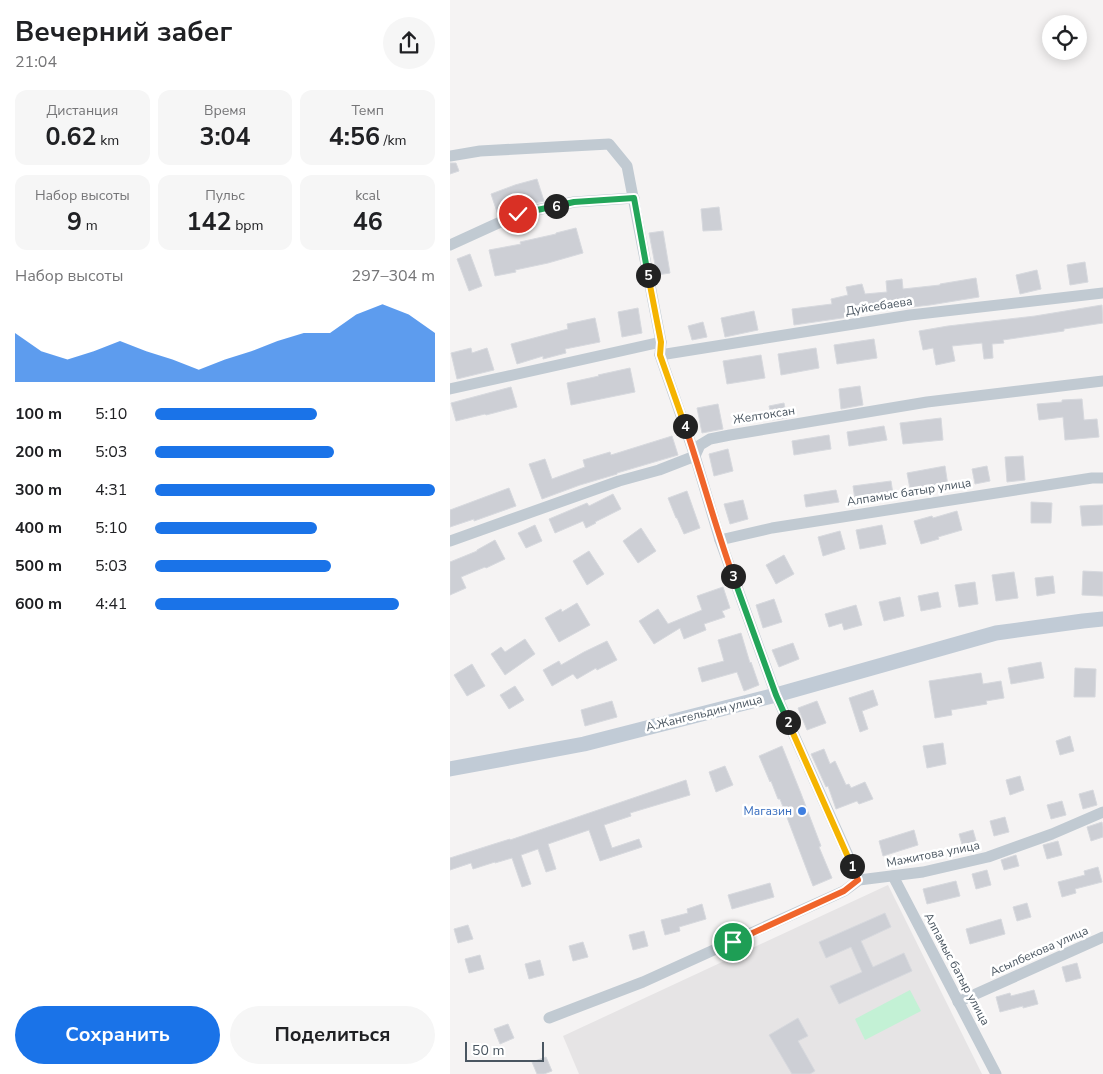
<!DOCTYPE html>
<html lang="ru">
<meta charset="utf-8">
<style>
:root{--surface:#fff;--page:#f6f6f6;--text:#202124;--muted:#757577;--accent:#1a73e8}
body{margin:0;font-family:"Nunito Sans",sans-serif;background:var(--page);color:var(--text);height:100vh;display:flex;flex-direction:column;font-size:19px;white-space:nowrap}
*{box-sizing:border-box;margin:0}
p{font-size:16px;color:var(--muted)}
.icon{flex:none;width:28px;height:28px;fill:none;stroke:currentColor;stroke-width:2;stroke-linecap:round;stroke-linejoin:round}
.map{position:relative;flex:1;overflow:hidden}
.panel{display:flex;flex-direction:column;background:var(--surface);width:450px}
.panel>*{flex:none}
.fabs{position:absolute;left:592px;top:15px;display:grid;gap:10px}
.fabs a{display:grid;place-items:center;width:45px;height:45px;border-radius:50%;background:var(--surface);box-shadow:0 2px 12px #0003;font-size:25px}
.scale{position:absolute;left:15px;bottom:12px;width:79px;box-sizing:border-box;padding-left:5px;border:2px solid #4a5661;border-top:0;font-size:14px;line-height:18px;white-space:nowrap;color:#4a5661;-webkit-text-stroke:4px #fff;paint-order:stroke}
.pin{position:absolute;display:grid;place-items:center;width:42px;height:42px;color:#fff;margin:-21px;border:2px solid #fff;border-radius:50%;box-shadow:0 1px 5px #0007}
.km{position:absolute;width:25px;height:25px;margin:-12px;border-radius:50%;background:#222;color:#fff;font-size:14px;line-height:25px;text-align:center}
.round{display:grid;place-items:center;flex:none;width:52px;height:52px;border-radius:26px;background:var(--page)}
.summary{display:flex;align-items:center;justify-content:space-between;height:85px;padding:0 15px}
h1{font-size:28px;font-weight:700;line-height:38px}
.metrics{display:grid;grid-template-columns:repeat(3,1fr);gap:8px;height:85px;padding:5px 15px}
.metrics div{display:grid;align-content:center;border-radius:12px;background:var(--page);text-align:center}
.metrics b{font-size:25px;font-weight:700}
.metrics small{font-size:14px;font-weight:400}
.metrics p{font-size:14px}
.chart{height:140px;padding:10px 15px}
.chart p{display:flex;justify-content:space-between}
.chart svg{width:100%;height:90px;margin-top:5px;fill:var(--accent);opacity:.7}
.primary-button{display:flex;gap:10px;margin-top:auto;padding:10px 15px}
.primary-button a{flex:1;height:58px;border-radius:30px;background:var(--accent);color:#fff;font-size:20px;font-weight:700;line-height:58px;text-align:center}
.primary-button a+a{background:var(--page);color:var(--text)}
ul{padding:0 15px;list-style:none;font-size:16px}
li{display:grid;grid-template-columns:80px 60px 1fr;align-items:center;height:38px}
li i{height:12px;border-radius:6px;background:var(--accent)}
main{display:flex;flex:1;min-height:0}
.map>svg:first-child{display:block}
.education{fill:#e6e4e5}
.green{fill:#c3f1d5}
.building{fill:#cdcfd5;stroke:#d7d9de}
.lines{fill:none;stroke-linecap:round;stroke-linejoin:round}
.street{stroke:#c1cad2;stroke-width:11}
.secondary{stroke:#c1cbd6;stroke-width:15}
.split-1-casing{stroke:#fff;stroke-width:10}
.split-2-casing{stroke:#fff;stroke-width:10}
.split-3-casing{stroke:#fff;stroke-width:10}
.split-4-casing{stroke:#fff;stroke-width:10}
.split-5-casing{stroke:#fff;stroke-width:10}
.split-6-casing{stroke:#fff;stroke-width:10}
.split-7-casing{stroke:#fff;stroke-width:10}
.split-1{stroke:#f0652b;stroke-width:6}
.split-2{stroke:#f5b400;stroke-width:6}
.split-3{stroke:#22a559;stroke-width:6}
.split-4{stroke:#f0652b;stroke-width:6}
.split-5{stroke:#f5b400;stroke-width:6}
.split-6{stroke:#22a559;stroke-width:6}
.split-7{stroke:#22a559;stroke-width:6}
.shop-dot{fill:#3f7fe0;stroke:#fff;stroke-width:2}
.labels{text-anchor:middle;dominant-baseline:central;stroke-width:5;stroke-linejoin:round;paint-order:stroke}
.street-label{font-size:12px;fill:#4a5661;stroke:#fff}
.shop-label{font-size:12px;fill:#366cbe;stroke:#fff;text-anchor:end}
</style>
<main>
<section class="panel">
<div class="summary"><div><h1>Вечерний забег</h1><p>21:04</p></div><a class="round"><svg class="icon" aria-label="share" viewBox="0 0 24 24"><path d="M12 15V3M7 8l5-5 5 5M5 13v7h14v-7"/></svg></a></div>
<div class="metrics">
<div><p>Дистанция</p><b>0.62<small> km</small></b></div>
<div><p>Время</p><b>3:04</b></div>
<div><p>Темп</p><b>4:56<small> /km</small></b></div>
</div>
<div class="metrics">
<div><p>Набор высоты</p><b>9<small> m</small></b></div>
<div><p>Пульс</p><b>142<small> bpm</small></b></div>
<div><p>kcal</p><b>46</b></div>
</div>
<div class="chart"><p><span>Набор высоты</span>297–304 m</p>
<svg viewBox="0 0 160 44" preserveAspectRatio="none"><path d="M0 44V20L10 29L20 33L30 29L40 24L50 29L60 33L70 38L80 33L90 29L100 24L110 20L120 20L130 11L140 6L150 11L160 20V44z"/></svg>
</div>
<ul>
<li><b>100 m</b>5:10<i style="width:58%"></i></li>
<li><b>200 m</b>5:03<i style="width:64%"></i></li>
<li><b>300 m</b>4:31<i style="width:100%"></i></li>
<li><b>400 m</b>5:10<i style="width:58%"></i></li>
<li><b>500 m</b>5:03<i style="width:63%"></i></li>
<li><b>600 m</b>4:41<i style="width:87%"></i></li>
</ul>
<div class="primary-button"><a>Сохранить</a><a>Поделиться</a></div>
</section>
<div class="map">
<svg width="653" height="1074" viewBox="0 0 653 1074">
<rect width="100%" height="100%" fill="#f5f3f3"/>
<path class="education" d="M438,885l94,189h-403l-16,-38z"/>
<path class="green" d="M460,990l11,21 -56,29 -10,-21z"/>
<g class="building">
<path d="M0,163h6l3,8 -9,3z"/>
<path d="M87,179l7,22 -28,6 -18,8 -7,-21 24,-9z"/>
<path d="M269,207l3,23 -19,1 -2,-22z"/>
<path d="M126,228l7,25 -35,10 -33,7 1,2 -21,4 -6,-26 32,-6 -1,-2 36,-8v-1z"/>
<path d="M213,231l7,42 -13,2 -8,-42z"/>
<path d="M20,254l12,32 -13,5 -12,-32z"/>
<path d="M635,262l3,20 -18,3 -3,-20z"/>
<path d="M587,270l4,19 -21,5 -4,-19z"/>
<path d="M526,278l3,19 -49,8 -62,7v1l-19,4 -55,8 -2,-16 40,-5 -1,-5 17,-4 -2,-8 16,-3 3,10 22,-2 -1,-11 16,-2 1,10 37,-4v-1z"/>
<path d="M652,305l1,18 -39,6v2l-61,9 1,3 -12,1 1,14 -9,1 -2,-16 -30,3 3,15 -19,4 -3,-17 -10,2 -4,-19 29,-5 87,-10z"/>
<path d="M188,308l4,25 -20,4 -4,-25z"/>
<path d="M304,311l4,19 -33,7 -4,-19z"/>
<path d="M145,318l5,24 -35,7 1,4 -23,6v-3l-26,8 -6,-20 57,-15 -1,-5z"/>
<path d="M253,322l4,15 -15,3 -4,-14z"/>
<path d="M424,339l3,19 -40,6 -3,-19z"/>
<path d="M21,348l1,5 15,-5 7,22 -37,9 -6,-26z"/>
<path d="M366,348l3,20 -38,7 -3,-21z"/>
<path d="M311,355l4,23 -38,6 -4,-23z"/>
<path d="M180,368l5,24 -64,13 -4,-22 32,-7 -1,-1z"/>
<path d="M410,386l3,19 -22,4 -2,-20z"/>
<path d="M61,387l6,20 -31,8 -1,-1 -29,7 -5,-18z"/>
<path d="M632,399l2,21 13,-1 2,18 -34,3 -2,-23 -24,3 -2,-16 25,-2v-2z"/>
<path d="M334,403l3,15 -15,2 -3,-14z"/>
<path d="M268,404l5,25 -21,4 -5,-25z"/>
<path d="M491,418l2,22 -40,4 -3,-21z"/>
<path d="M434,426l3,14 -38,6 -2,-14z"/>
<path d="M379,435l2,14 -37,6 -2,-14z"/>
<path d="M222,436l6,19 -61,18v1l-37,11 -38,14 -13,-35 16,-5 7,20 33,-12 -2,-7 27,-8 1,3z"/>
<path d="M278,449l5,22 -19,5 -5,-22z"/>
<path d="M573,456l2,24 -18,2 -2,-25z"/>
<path d="M495,466l3,20 -37,8 -4,-21z"/>
<path d="M537,466l3,15 -15,3 -3,-15z"/>
<path d="M441,481l2,13 -38,6 -2,-14z"/>
<path d="M59,488l7,18 -42,15v-2l-24,8v-17z"/>
<path d="M386,490l3,12 -33,5 -2,-12z"/>
<path d="M237,491l13,37 -16,6 -7,-16h-1l-8,-20z"/>
<path d="M163,494l8,15 -26,13 1,1 -10,5 -3,-7 -28,12 -6,-14 38,-16 2,3z"/>
<path d="M293,500l5,19 -18,5 -6,-20z"/>
<path d="M581,502l21,1 -1,20h-20z"/>
<path d="M653,505v20l-21,1 -2,-20z"/>
<path d="M507,511l5,19 -24,7 1,2 -18,5 -7,-23 18,-5 1,2z"/>
<path d="M85,525l7,16 -16,7 -8,-15z"/>
<path d="M432,525l4,19 -26,5 -4,-19z"/>
<path d="M191,528l15,23 -18,12 -15,-22z"/>
<path d="M390,531l5,18 -22,7 -5,-19z"/>
<path d="M45,540l10,19 -19,9 -1,-1 -24,10 5,11 -16,7v-33l27,-11v-1z"/>
<path d="M139,551l15,23 -17,11 -14,-24z"/>
<path d="M334,555l10,19 -18,10 -10,-19z"/>
<path d="M633,571l20,1v24l-21,-1z"/>
<path d="M564,572l4,26 -22,3 -4,-26z"/>
<path d="M603,576l2,17 -18,3 -2,-18z"/>
<path d="M525,582l3,22 -19,3 -4,-22z"/>
<path d="M273,587l7,21 -8,3 3,6 -21,7 2,6 -22,9 -4,-11 -26,16 -15,-23 19,-12 10,15 34,-14 -5,-14z"/>
<path d="M488,592l3,15 -20,4 -3,-15z"/>
<path d="M450,597l4,19 -20,5 -5,-19z"/>
<path d="M324,599l8,23 -19,6 -7,-23z"/>
<path d="M127,603l13,22 -31,17 -14,-24 16,-9 1,3z"/>
<path d="M406,605l6,20 -18,5 -2,-7 -13,4 -4,-13z"/>
<path d="M291,633l9,30 1,-1 8,23 -15,6 -7,-19 -35,10 -4,-14 26,-7 -6,-21z"/>
<path d="M75,639l10,15 -30,21 -14,-21 10,-7 4,5z"/>
<path d="M157,641l10,19 -20,10 -1,-2 -19,11 -4,-5 -21,12 -9,-16 16,-9 2,4 23,-13z"/>
<path d="M343,643l6,16 -20,8 -7,-17z"/>
<path d="M591,662l3,16 -33,6 -3,-16z"/>
<path d="M22,664l13,22 -18,10 -13,-21z"/>
<path d="M625,668l21,1 -1,28h-21z"/>
<path d="M531,673l2,11 18,-3 3,17 -18,3 1,3 -36,6 1,5 -17,3 -6,-37z"/>
<path d="M65,686l9,14 -15,9 -9,-14z"/>
<path d="M423,690l5,15 -16,6 6,18 -8,3 -11,-34z"/>
<path d="M162,701l5,16 -32,9 -4,-16z"/>
<path d="M367,701l9,22 -19,7 -9,-22z"/>
<path d="M620,736l4,15 -14,4 -4,-14z"/>
<path d="M493,743l3,21 -19,4 -4,-22z"/>
<path d="M332,746l18,45 21,55 -2,1 13,31 -19,8 -33,-87h-2l-7,-18 -1,1 -11,-26z"/>
<path d="M374,749l6,15 5,-3 11,24 3,-1 2,4 14,-6 8,17 -14,5 -2,-3 -21,8 -8,-23 -2,1 -15,-33z"/>
<path d="M275,766l8,19 -17,7 -7,-20z"/>
<path d="M570,776l4,14 -14,5 -4,-15z"/>
<path d="M236,780l4,15 -60,18 1,3 -27,9 8,23 27,-9 3,8 -42,14 -11,-31 -41,14 8,25 -10,3 -8,-23 -17,6 10,29 -9,3 -10,-29 -17,5v-1l-22,7 -2,-6 -21,7v-12l44,-14 16,-5v1z"/>
<path d="M643,790l4,15 -14,4 -4,-15z"/>
<path d="M612,801l4,14 -15,4 -4,-14z"/>
<path d="M555,817l4,15 -15,4 -4,-15z"/>
<path d="M652,822l1,5v10l-12,4 -4,-14z"/>
<path d="M464,830l4,15 -35,11 -4,-15z"/>
<path d="M523,830l4,14 -14,4 -4,-14z"/>
<path d="M608,841l4,14 -15,4 -4,-14z"/>
<path d="M566,855l3,11 -15,4 -3,-10z"/>
<path d="M648,867l4,15 -27,7 1,4 -14,4 -4,-15 27,-7 -1,-4z"/>
<path d="M537,870l4,15 -15,4 -4,-15z"/>
<path d="M506,881l4,15 -33,8 -4,-15z"/>
<path d="M320,883l4,14 -42,12 -4,-14z"/>
<path d="M577,903l4,14 -14,4 -4,-14z"/>
<path d="M252,904l4,15 -27,8 1,4 -15,4 -4,-15 27,-7 -1,-4z"/>
<path d="M435,913l6,14 -30,14 12,26 31,-14 8,18 -73,33 -9,-18 32,-14 -11,-25 -25,11 -7,-16z"/>
<path d="M551,919l4,15 -35,10 -4,-15z"/>
<path d="M18,925l5,14 -15,4 -4,-14z"/>
<path d="M194,931l4,15 -15,4 -4,-15z"/>
<path d="M133,942l5,15 -15,4 -4,-15z"/>
<path d="M30,955l4,14 -15,4 -4,-14z"/>
<path d="M90,960l4,15 -15,4 -4,-15z"/>
<path d="M627,963l4,15 -15,4 -4,-15z"/>
<path d="M584,990l4,14 -15,4v-2l-23,6 -4,-15 14,-4 1,3z"/>
<path d="M348,1018l10,18 -10,5 17,30 -5,3h-18l-23,-39z"/>
<path d="M58,1024l6,14 -14,6 -6,-15z"/>
<path d="M96,1057l6,14 -8,3h-7l-5,-12z"/>
</g>
<g class="lines">
<g class="street">
<path d="M0,156l30,-5 129,-7 18,22 34,176 -1,13 35,101 25,84 56,155 83,185"/>
<path d="M0,245l68,-31 56,-12 60,-4"/>
<path d="M210,355l250,-40 193,-22"/>
<path d="M0,389l211,-47"/>
<path d="M270,540l52,-12 320,-50h11"/>
<path d="M0,541l169,-60 40,-11 36,-14 5,-11 10,-6 20,-4 197,-33 176,-21"/>
<path d="M443,876l103,198"/>
<path d="M508,1002l145,-65"/>
<path d="M99,1018l94,-36 201,-91 15,-11 64,-8 65,-15 64,-23 51,-22"/>
</g>
<path class="secondary" d="M0,769l134,-25 192,-49 220,-62 87,-12 20,-2"/>
</g>
<g class="lines">
<defs>
<path id="split-1" d="M283,942l111,-51 14,-11 -6,-14"/>
<path id="split-2" d="M338,722l64,144"/>
<path id="split-3" d="M283,576l43,119 12,27"/>
<path id="split-4" d="M235,426c17,50 30,100 48,150"/>
<path id="split-5" d="M198,275l13,67 -1,13 25,71"/>
<path id="split-6" d="M106,206l18,-4 60,-4 14,77"/>
<path id="split-7" d="M68,214l38,-8"/>
</defs>
<use href="#split-1" class="split-1-casing"/>
<use href="#split-2" class="split-2-casing"/>
<use href="#split-3" class="split-3-casing"/>
<use href="#split-4" class="split-4-casing"/>
<use href="#split-5" class="split-5-casing"/>
<use href="#split-6" class="split-6-casing"/>
<use href="#split-7" class="split-7-casing"/>
<use href="#split-1" class="split-1"/>
<use href="#split-2" class="split-2"/>
<use href="#split-3" class="split-3"/>
<use href="#split-4" class="split-4"/>
<use href="#split-5" class="split-5"/>
<use href="#split-6" class="split-6"/>
<use href="#split-7" class="split-7"/>
</g>
<circle class="shop-dot" cx="352" cy="811" r="5"/>
<g class="labels">
<g class="street-label">
<text transform="translate(429 306) rotate(-9)">Дуйсебаева</text>
<text transform="translate(314 415) rotate(-9)">Желтоксан</text>
<text transform="translate(459 492) rotate(-9)">Алпамыс батыр улица</text>
<text transform="translate(254 713) rotate(-14)">А.Жангельдин улица</text>
<text transform="translate(483 854) rotate(-11)">Мажитова улица</text>
<text transform="translate(589 951) rotate(-24)">Асылбекова улица</text>
<text transform="translate(507 969) rotate(62)">Алпамыс батыр улица</text>
</g>
<g class="shop-label">
<text x="342" y="811">Магазин</text>
</g>
</g>
</svg>
<div class="fabs">
<a><svg class="icon" aria-label="locate" viewBox="0 0 24 24"><circle cx="12" cy="12" r="6"/><path d="M12 2v4M12 18v4M2 12h4M18 12h4"/></svg></a>
</div>
<div class="scale">50 m</div>
<div class="pin" style="left:283px;top:942px;background:#1e9e55"><svg class="icon" aria-label="arrive" viewBox="0 0 24 24"><path d="M6 21V4h12l-3 4 3 4H6"/></svg></div>
<div class="pin" style="left:68px;top:214px;background:#d93025"><svg class="icon" aria-label="check" viewBox="0 0 24 24"><path d="M5 12l5 5 9-10"/></svg></div>
<b class="km" style="left:402px;top:866px">1</b>
<b class="km" style="left:338px;top:722px">2</b>
<b class="km" style="left:283px;top:576px">3</b>
<b class="km" style="left:235px;top:426px">4</b>
<b class="km" style="left:198px;top:275px">5</b>
<b class="km" style="left:106px;top:206px">6</b>
</div>
</main>
